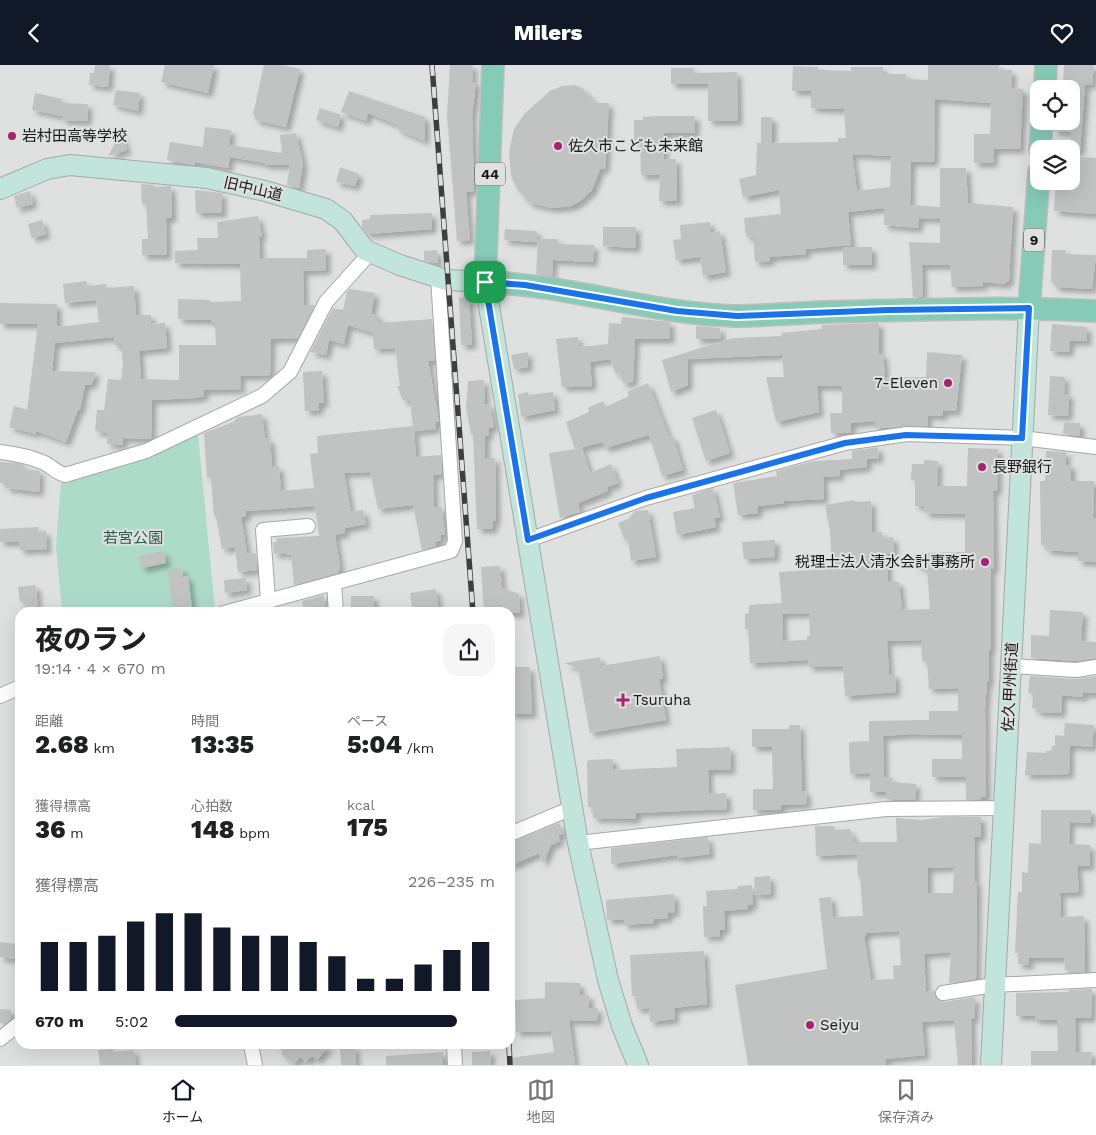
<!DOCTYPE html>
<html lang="ja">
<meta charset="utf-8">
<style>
:root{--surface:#fff;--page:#f6f6f6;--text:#202124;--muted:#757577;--line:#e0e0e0;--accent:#111827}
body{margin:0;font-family:"Work Sans","Noto Sans JP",sans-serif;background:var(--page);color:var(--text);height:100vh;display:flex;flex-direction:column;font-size:19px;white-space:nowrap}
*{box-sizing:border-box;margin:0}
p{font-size:16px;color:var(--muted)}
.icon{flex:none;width:28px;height:28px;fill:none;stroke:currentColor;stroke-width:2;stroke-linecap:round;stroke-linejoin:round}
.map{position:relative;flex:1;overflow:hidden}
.side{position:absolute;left:15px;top:542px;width:500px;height:442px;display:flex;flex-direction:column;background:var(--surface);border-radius:15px;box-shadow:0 5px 20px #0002}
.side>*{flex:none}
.tools{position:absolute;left:1030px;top:15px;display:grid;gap:10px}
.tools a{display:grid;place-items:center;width:50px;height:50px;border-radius:10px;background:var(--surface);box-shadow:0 5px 20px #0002;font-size:25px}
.pin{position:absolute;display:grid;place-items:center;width:42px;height:42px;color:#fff;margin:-21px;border-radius:10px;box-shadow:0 2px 8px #0006}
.round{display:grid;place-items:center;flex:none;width:52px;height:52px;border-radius:15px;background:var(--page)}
.overview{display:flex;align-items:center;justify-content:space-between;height:85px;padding:0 20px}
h1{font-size:28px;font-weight:800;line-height:38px}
.metrics{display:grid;grid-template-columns:repeat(3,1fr);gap:8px;height:85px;padding:5px 20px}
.metrics div{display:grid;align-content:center}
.metrics b{font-size:25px;font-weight:800}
.metrics small{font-size:14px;font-weight:400}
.metrics p{font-size:14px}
.chart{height:140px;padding:10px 20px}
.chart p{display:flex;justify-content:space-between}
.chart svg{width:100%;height:90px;margin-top:5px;stroke:var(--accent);stroke-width:6}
ul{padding:0 20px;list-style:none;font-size:16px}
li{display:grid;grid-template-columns:80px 60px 1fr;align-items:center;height:38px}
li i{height:12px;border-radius:6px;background:var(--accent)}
header{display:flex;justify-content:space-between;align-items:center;height:65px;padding:0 20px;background:var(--accent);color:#fff;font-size:22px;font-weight:800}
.menu{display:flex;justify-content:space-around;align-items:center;height:70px;border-top:1px solid var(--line);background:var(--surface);font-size:14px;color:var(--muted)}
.menu a{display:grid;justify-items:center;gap:2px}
.menu .active{color:var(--accent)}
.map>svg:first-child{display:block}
.green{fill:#addbc9}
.building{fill:#c0c3c2;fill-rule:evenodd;filter:url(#shadow)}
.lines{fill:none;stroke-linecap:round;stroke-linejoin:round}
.street-casing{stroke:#a5a8a7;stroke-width:16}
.secondary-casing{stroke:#a5a8a7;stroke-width:22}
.primary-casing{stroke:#bebebe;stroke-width:24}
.street{stroke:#fff;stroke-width:14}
.secondary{stroke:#c2e5db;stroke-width:20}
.primary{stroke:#85cbb6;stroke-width:21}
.rail-casing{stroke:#3d3e3d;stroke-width:5.5}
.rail{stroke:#dee1e0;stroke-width:4;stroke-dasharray:11;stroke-linecap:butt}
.route-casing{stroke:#fff;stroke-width:10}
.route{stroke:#1a73e8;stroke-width:6}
.poi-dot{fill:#a52371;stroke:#dee1e0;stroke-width:2}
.labels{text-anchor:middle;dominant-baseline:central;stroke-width:4;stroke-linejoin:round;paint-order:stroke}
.shield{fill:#dee1e0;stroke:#535453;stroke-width:1}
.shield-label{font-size:14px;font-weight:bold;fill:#171817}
.poi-label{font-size:15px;fill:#171817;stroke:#dee1e0;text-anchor:start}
.street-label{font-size:15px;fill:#171817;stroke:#dee1e0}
.park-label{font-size:15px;fill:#235b49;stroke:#dee1e0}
</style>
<header><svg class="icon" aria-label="back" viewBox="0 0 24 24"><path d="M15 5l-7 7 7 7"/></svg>Milers<svg class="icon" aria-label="heart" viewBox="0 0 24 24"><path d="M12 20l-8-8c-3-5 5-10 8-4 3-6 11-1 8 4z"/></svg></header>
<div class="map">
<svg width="1096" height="1000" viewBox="0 0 1096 1000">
<defs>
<filter id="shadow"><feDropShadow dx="4.5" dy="4.5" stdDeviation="2.5" flood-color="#0004"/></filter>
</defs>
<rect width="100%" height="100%" fill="#dee1e0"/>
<path class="green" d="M198,369l17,176 -8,3 -145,-1 -6,-66 5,-63z"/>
<g class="building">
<path d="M95,0h15l-2,22 -19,-2 1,-12h4z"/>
<path d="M165,0h49l-6,28 -47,-11z"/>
<path d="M264,0h19l17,4 -14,58 -30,-7 -3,-6z"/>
<path d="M450,0h23l-1,17h4l-4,34 2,75 -8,1 4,48 -13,1 -10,-126z"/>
<path d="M928,0h71v5h13l-1,18 12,1 -3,60h-26l-1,14h-19v-29h16l1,-31 -56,-4 -1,63h-23l-1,43 30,2v-39h26l2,35 45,4 -4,75 -3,-1v3l-23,-2v4l-31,1 -2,-22h-28l1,32h-10l-4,-55 31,1v-24l-21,-1 -1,10 -34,-3v-17l-36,4 3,33 -46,4 1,5 -36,3v4l-15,1 -2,-26 -7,1 -2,-19 37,-4 -2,-24 -36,7 -1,-5 -3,-13 17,-4 1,-32h4v-26h11v26l66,-1v-4h8l-2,-29 -33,-1v-17h-19l1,-25 25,1v3l33,1v-4h32v7h23v5l22,1zM852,89l39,2 -1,31 -33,4z"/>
<path d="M1064,0h30l-2,20 -7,-1 -5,67h-9v-19l-17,-1v-10h17v-32h-8z"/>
<path d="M671,3h23v5l43,-1 1,49h-30v-37h-37z"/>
<path d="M575,20l8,4 12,14h14l-4,66h-5l-8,21 -13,12 -8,4 -19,2 -22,-5 -12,-13 -7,-14 -2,-24 5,-23 11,-16 25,-22 12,-5z"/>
<path d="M116,25l24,3 -2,18 -25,-6z"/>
<path d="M349,26l76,26v24l-28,-12 1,-4 -30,-12 -2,8 -25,-9z"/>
<path d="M35,28l27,6 -1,4 27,1 -1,17 -25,-1v-4l-30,-6z"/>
<path d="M320,43l21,7 -3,12 -22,-7z"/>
<path d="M656,51h39v17h-31v26h12l1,42h-18l1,-26h-19l-1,-33h-6v-22h9v-3z"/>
<path d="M205,62l26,3 -2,15 53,8 -2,-18 16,-2 7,31 -4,24 -12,-3 3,-20h-25v-2l-35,-6 -2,11 -33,-6 -1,3 -27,-5 3,-18 33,5z"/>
<path d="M121,67l6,18 -19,6z"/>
<path d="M1080,92l16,1v56l-42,-3 2,-28 22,1z"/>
<path d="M340,102l19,7 -4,12 -19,-4z"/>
<path d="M141,119l14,1v2l16,-1 1,32h-6l1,37h-25v-16h6l-2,-35h-4z"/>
<path d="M195,125l27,3v20h-26z"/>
<path d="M30,126l3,13 -16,4 -3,-12z"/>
<path d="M432,148v16l-64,5 -6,-7v-7l8,-1v-4z"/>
<path d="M258,151l4,20 -3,1 1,21h47v-8l19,-1v21l-23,1 1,34h11l-17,33 -27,1 -1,36 -30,1 1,13 -37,1v6l-9,2 -43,2 -1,39 -28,-1v7l-16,-1 1,-11 -13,-2 2,-21h7l4,-31 13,1 2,-16 -2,-19h-7v-8l-59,6 -3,28 44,1 -5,13h-6l-5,25h-2l-12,32 -30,-11v3l-27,-7 5,-21 13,4 11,-86h-38v-21l57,1v23l42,-5 -3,-22 -31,3 -2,-19 23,-3 1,5 19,-2v4l28,-2 2,29h15v9l14,-1 2,25 -28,3 2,28 38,1v-35h37l-1,-22h-4v-3l-33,-1v-20l32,1v2l31,-1 -1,-37 -65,-1v-12l23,-1 -1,-12h21l-1,-16z"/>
<path d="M42,155l4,14 -14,4 -4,-14z"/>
<path d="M710,157l1,11 9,-2 6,41 -23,4 -3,-19 -24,3 -3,-20 8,-1 -1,-14z"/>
<path d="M603,162h33v21l-33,-2z"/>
<path d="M505,164l32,2v11l-33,-2z"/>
<path d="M538,174h20v5l36,1 -1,17 -40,-2 -1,16 -16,-2z"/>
<rect x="843" y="182" width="29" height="18"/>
<path d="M437,185l1,13 -14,-2v-10z"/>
<path d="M1052,185h14l-1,4 31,1 -4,34 -35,-2 -6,-6z"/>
<path d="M350,224l25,4 -4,21 8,2v7l53,-4 3,42h-7l11,61h-4l1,7 -22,2 2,26 25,-2 1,19 -9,1 1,33 7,-2 4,28 -5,1 1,5 -6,2 1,4 -14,4 -9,-45 -35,4 -8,-37 -26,1 7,39 12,-2 3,14 -21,4v5l-10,2 5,32 -2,6 -44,12 -3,-30h-4l-1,-2 -12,1 -1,-12h4l-1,-4 43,-2 -4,-30 -69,5v6h-5l6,37 9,-1 1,17 -19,2 -3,-25 -13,2 -6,-33h-2l-3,-38h-4l-3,-45 29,-11 5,-5 24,-3 3,25 5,-1 2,29 7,-1 2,25 33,-3 -4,-34 8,-1 -1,-17 96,-10 -3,-25 -7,-1 -6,-14h3l-5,-38 -21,1 -1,-16 -25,-8 -4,19 -15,-4 -3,15 -16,-3 23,-44 10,2 4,-18z"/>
<path d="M469,232l3,48h-11l-2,-47z"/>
<path d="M622,252l48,5v17h-35l-2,43 -10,1 -4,-11 -3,2 -6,-15 -20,3 2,24 -30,1 -6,-48 22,-2 1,10 29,-3 1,-21 12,1z"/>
<path d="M879,258v31h4l2,24 41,-1 1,-25 35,3 -6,56h-13v5l-16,-1 1,11 -53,2v-7l-24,2v10h-20l-1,-20h12v-27h-25l2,26 -43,10 -10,-45h18l-2,-22 -94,4v26l-17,7 -9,-32 71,-22 49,-2 -1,-3 41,-4v-4z"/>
<path d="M1052,259l35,3v14h-17l-1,11 -19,-1z"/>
<path d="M696,261l24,2 1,11h-25z"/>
<path d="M528,287v15l-14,2 -3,-14z"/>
<path d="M322,306l2,32h-5v7l-14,1 -2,-39z"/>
<path d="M1050,311l15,1 -1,17h5l-1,22 -20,-1z"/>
<path d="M484,315l1,25 5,-1 4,23 -6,1 1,7 -4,1v22h10l1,63h-3v8h-16l-4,-95h-2l-5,-26 2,-27z"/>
<path d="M648,318l21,54 4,-1 10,34 -21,6 -13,-41 -44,13 -2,-6 -28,7 -9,-27 23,-10 -1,-4 15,-7 3,6 23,-11 -2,-4z"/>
<path d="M528,327l1,3 24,-3 2,18 -34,7 -3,-23z"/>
<path d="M716,345l14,43 -24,8 -14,-43z"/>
<path d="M1064,358h16v13l-17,-2z"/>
<path d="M878,382l1,11 -12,1v8l-28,3 1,6 -17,1 1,22 -40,2v2l-26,3v7l-20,2 -5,-32 44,-7 -1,-5 38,-10 38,-2v-8z"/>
<path d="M582,383l8,25 21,-9 7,19 -11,4 1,4 -30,12 2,9 -20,6 -11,-65z"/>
<path d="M968,383l30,1 -1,42h-4l1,78h-3v81h-2v32h-2l-2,27 1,88h-5v2l-15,1v-23h-34v-18h30v-24l-52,-1 -27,2 1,41 9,1 -1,4 24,2 -1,16 -29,-1v-7h-16v-19l-20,1 -1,-32 20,-1v-20l60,-1v-9h29v-23l-29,1 -2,-28h-5l-1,-21 -34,1 2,33h6l1,18 -51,4 -2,-30 -34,1 -1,-7 -58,3 -2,-34h-3v-15l4,-1v-8l33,-2 -3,-31 53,-3 -2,-37 -5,-27 29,-5 1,2 16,-1 1,31h10v6l11,-1 1,16 -7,1 1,27 11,1 3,28 28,-1 -3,-40h-5v-4h-8v-12l51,-1v-38l-40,-1 -1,-7h-9v-26h-4l1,-16h12v-4l14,1 -1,25h30zM809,548l1,23h-3v4l-24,1 -1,-27z"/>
<path d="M1046,386l20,1v13h5v16h23l-1,36 3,3v42l-18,-1v-9l-32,-2 1,-4 -6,-1 -1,-64h5z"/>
<path d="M0,397l17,1 7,2 -1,4 17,2 -1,21 -33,-4v-5h-6z"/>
<path d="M713,423l7,29 -6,1 2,9 -39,8 -4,-23 22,-4 -3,-13z"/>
<path d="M648,445l8,47 -25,4 -3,-22 -3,2 -7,-18 10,-4 7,-8z"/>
<path d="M38,462v5l8,-1 1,18 -27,1 -1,-8h-19v-13z"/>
<path d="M775,475v17l-31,2 -2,-17z"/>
<path d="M164,486l2,12 -24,5 -4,-12z"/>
<path d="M500,501l2,22 17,6 1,19h-36l-3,-46z"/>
<path d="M182,503l1,9 5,-1 4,32 -19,2 -5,-41z"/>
<path d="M246,513l1,12 -22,3 -1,-13z"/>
<path d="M36,520l2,28h-11l-1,-12 -6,1 -2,-15z"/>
<path d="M436,524l3,24h-26l-3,-20z"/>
<path d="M324,530l1,18h-21l-2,-12z"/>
<rect x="351" y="531" width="23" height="17"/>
<path d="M1050,545l33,2 -2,29 15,1v16l-20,3 -45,-3v-23l18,1z"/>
<path d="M660,591l3,22 -4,1 7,41 -76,13 -12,-65 -14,-5 36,-6 1,9z"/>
<path d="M510,602h20l2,47h-22z"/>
<path d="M1030,611l46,3 20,-3v17h-13v4l-21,-2 -1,18 -24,-1v-3l-5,-1 1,-15h-5z"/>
<path d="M1065,658l29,2 -2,22 -22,-2 -1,29 -44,1 2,-23 19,1v-2l6,-1 -1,-4h4v-11l9,1z"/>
<path d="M789,660h11l2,66h4l1,13 -26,1v5h-28v-21h20l-1,-42h-20v-18h37z"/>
<path d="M730,682l1,23h-23l1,24 17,-1 1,16 -91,4v6l-43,-1v-11h-5l-1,-45 2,-2 24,-1v11l64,-3 -1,-18z"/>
<path d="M1041,745h50v13l-21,-1 -1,22 21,1v21h-13l2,26 -19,1 1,24 23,-1 1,56 -16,1v-3h-4l-1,-12h-35v7l-11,-1v-11h-3l3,-61h4v-20l6,1 1,-30 12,1z"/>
<path d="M945,752h36v20h-7l1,45h2l-1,97 -27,4 2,-31 -27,2 2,38 9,-1 2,8 7,3 31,-5 -1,22h-3l1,46h-14l-4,-45 -32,2 3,33 -40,4 1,6h-138l-13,-80 92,-16 -8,-71 12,-1 2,20 30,-1 -3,-39h-2l-1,-23 -41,2 -1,-30h19v4l16,-1v6l3,-1 1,8h43l-1,-24 26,2zM954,802l-1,26h-25v-25zM899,866l2,34 -8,1 1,13 -23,1 -7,-44h2v-3z"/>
<path d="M559,758l5,10 -6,3 2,5 -9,4 -8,19 -4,-11 -29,13v-23z"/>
<path d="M708,772l2,17 -33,4v-3l-66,9v-16z"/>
<path d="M770,811l1,18 -16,1 -1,-18z"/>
<path d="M752,820l1,20h-5v4l-24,2 1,19h-6l1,6 -16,1 -1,-31h4l-1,-15 32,-2 -1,-3z"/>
<path d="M674,829l1,18 -7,1v5l-14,1v4l-30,2v-6l-17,1 -1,-20z"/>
<path d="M0,877l17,2 -2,15 -15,-2z"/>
<path d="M704,886l3,53 -33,4 1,11 -25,3 -1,-14 -12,1 -2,-13h-3l-2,-41z"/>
<path d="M545,917l35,1v12h9v13h9l-1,13 -28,-1 6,45h-64l-1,-7 44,-6 -3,-21 -35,1 -1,-32 30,-2z"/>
<path d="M1092,924l-1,29h-16l1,34h16l-1,13h-60v-14h27l-1,-31h-22v-4h-19v-23l53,-1v-2z"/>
<path d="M0,944l11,1v9l-5,4h-6z"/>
<path d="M276,980h54l-13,15 -5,-4 -7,6 -5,-5 -6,7 -13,-10 2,-3z"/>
<path d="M355,981l1,19h-15l-1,-18z"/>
<path d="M113,984v3l21,-2 2,15h-36l-2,-15z"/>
<path d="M490,986l1,14h-19v-13z"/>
<path d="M443,987v13h-57v-9z"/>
</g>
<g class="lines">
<defs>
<g id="street">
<path d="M0,387c16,2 34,5 48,13 6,4 10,8 17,10l81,-24 116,-55 28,-24 36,-70 44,-49"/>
<path d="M528,475l118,-42 199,-55 62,-9 115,4 74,9"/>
<path d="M334,518l2,30"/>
<path d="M268,535l-5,-70 45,-4"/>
<path d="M224,548l227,-62 4,-10 -17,-263"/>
<path d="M1011,601l65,4 20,-3"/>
<path d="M0,631l20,-9"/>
<path d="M510,769l62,-26"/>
<path d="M578,778l308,-34 118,-1"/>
<path d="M943,928l51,-8 102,-5"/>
<path d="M0,974l20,-16"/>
<path d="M251,980l4,20"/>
<path d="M454,980l1,20"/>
</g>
<g id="secondary">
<path d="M0,124l47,-20 23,-4 137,13 58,13 61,18 17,12 22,29 35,15 46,15 39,2 93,561 30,137 14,46 16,39"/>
<path d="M991,1000l38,-757"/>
</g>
<g id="primary">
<path d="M493,0l-8,217c85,3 167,32 251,34 29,0 59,-3 88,-4 90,-2 181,-6 272,-1"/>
<path d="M1045,24l1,-24"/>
<path d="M1040,84l2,-28"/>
<path d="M1029,243l10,-136"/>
</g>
</defs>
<use href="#street" class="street-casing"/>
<use href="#secondary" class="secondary-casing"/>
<use href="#primary" class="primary-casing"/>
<use href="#street" class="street"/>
<use href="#secondary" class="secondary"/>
<use href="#primary" class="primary"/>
<defs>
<g id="rail">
<path d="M432,0l41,548"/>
<path d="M509,980l1,20"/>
</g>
</defs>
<use href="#rail" class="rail-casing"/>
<use href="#rail" class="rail"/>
</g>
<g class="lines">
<defs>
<path id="route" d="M485,217l40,3 152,26 60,5 151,-6 141,-2 -7,130 -116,-3 -61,8 -199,55 -118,42z"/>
</defs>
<use href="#route" class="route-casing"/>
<use href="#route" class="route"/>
</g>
<g class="poi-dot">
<circle cx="12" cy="71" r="5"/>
<circle cx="558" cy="81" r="5"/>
<circle cx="948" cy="318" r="5"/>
<circle cx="982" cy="402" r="5"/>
<circle cx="985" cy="497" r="5"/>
<path d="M620.5 627.5h5v5h5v5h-5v5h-5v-5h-5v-5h5z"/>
<circle cx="810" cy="960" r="5"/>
</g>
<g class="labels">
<g class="shield">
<rect x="475" y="97.5" width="30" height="23" rx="4"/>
<rect x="1024" y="163.5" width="20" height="23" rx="4"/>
</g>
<g class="shield-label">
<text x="490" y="109">44</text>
<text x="1034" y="175">9</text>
</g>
<g class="poi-label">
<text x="22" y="71">岩村田高等学校</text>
<text x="568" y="81">佐久市こども未来館</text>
<text x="938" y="318" text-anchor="end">7-Eleven</text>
<text x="992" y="402">長野銀行</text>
<text x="975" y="497" text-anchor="end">税理士法人清水会計事務所</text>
<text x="633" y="635">Tsuruha</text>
<text x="820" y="960">Seiyu</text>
</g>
<g class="street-label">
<text transform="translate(253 124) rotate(13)">旧中山道</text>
<text transform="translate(1010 622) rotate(-87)">佐久甲州街道</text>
</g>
<g class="park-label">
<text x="133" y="473">若宮公園</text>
</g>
</g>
</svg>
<div class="tools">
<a><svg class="icon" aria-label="locate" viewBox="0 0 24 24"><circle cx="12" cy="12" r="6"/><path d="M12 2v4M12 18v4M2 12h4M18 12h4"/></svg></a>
<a><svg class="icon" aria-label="layers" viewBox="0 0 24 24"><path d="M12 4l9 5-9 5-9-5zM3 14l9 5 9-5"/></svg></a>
</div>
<div class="pin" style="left:485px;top:217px;background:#1e9e55"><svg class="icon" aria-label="arrive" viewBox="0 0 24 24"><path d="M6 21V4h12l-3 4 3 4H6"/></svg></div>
<section class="side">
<div class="overview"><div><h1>夜のラン</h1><p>19:14 · 4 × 670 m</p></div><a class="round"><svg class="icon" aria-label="share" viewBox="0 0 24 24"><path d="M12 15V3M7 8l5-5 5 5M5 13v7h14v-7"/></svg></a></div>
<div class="metrics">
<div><p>距離</p><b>2.68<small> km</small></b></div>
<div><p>時間</p><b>13:35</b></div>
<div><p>ペース</p><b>5:04<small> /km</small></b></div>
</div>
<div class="metrics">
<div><p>獲得標高</p><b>36<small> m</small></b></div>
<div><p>心拍数</p><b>148<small> bpm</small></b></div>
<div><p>kcal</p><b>175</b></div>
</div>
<div class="chart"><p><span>獲得標高</span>226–235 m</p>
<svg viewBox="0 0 160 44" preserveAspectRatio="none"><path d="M5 44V20M15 44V20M25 44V17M35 44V10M45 44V6M55 44V6M65 44V13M75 44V17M85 44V17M95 44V20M105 44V27M115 44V38M125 44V38M135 44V31M145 44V24M155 44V20"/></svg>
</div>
<ul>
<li><b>670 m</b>5:02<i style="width:88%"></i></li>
</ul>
</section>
</div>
<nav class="menu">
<a class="active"><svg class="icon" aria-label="home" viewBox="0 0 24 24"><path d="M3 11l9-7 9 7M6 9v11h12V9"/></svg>ホーム</a>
<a><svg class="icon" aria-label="map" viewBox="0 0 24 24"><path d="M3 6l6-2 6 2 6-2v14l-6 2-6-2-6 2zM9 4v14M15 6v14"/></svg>地図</a>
<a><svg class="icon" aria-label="saved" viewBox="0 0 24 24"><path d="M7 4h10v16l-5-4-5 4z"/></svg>保存済み</a>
</nav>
